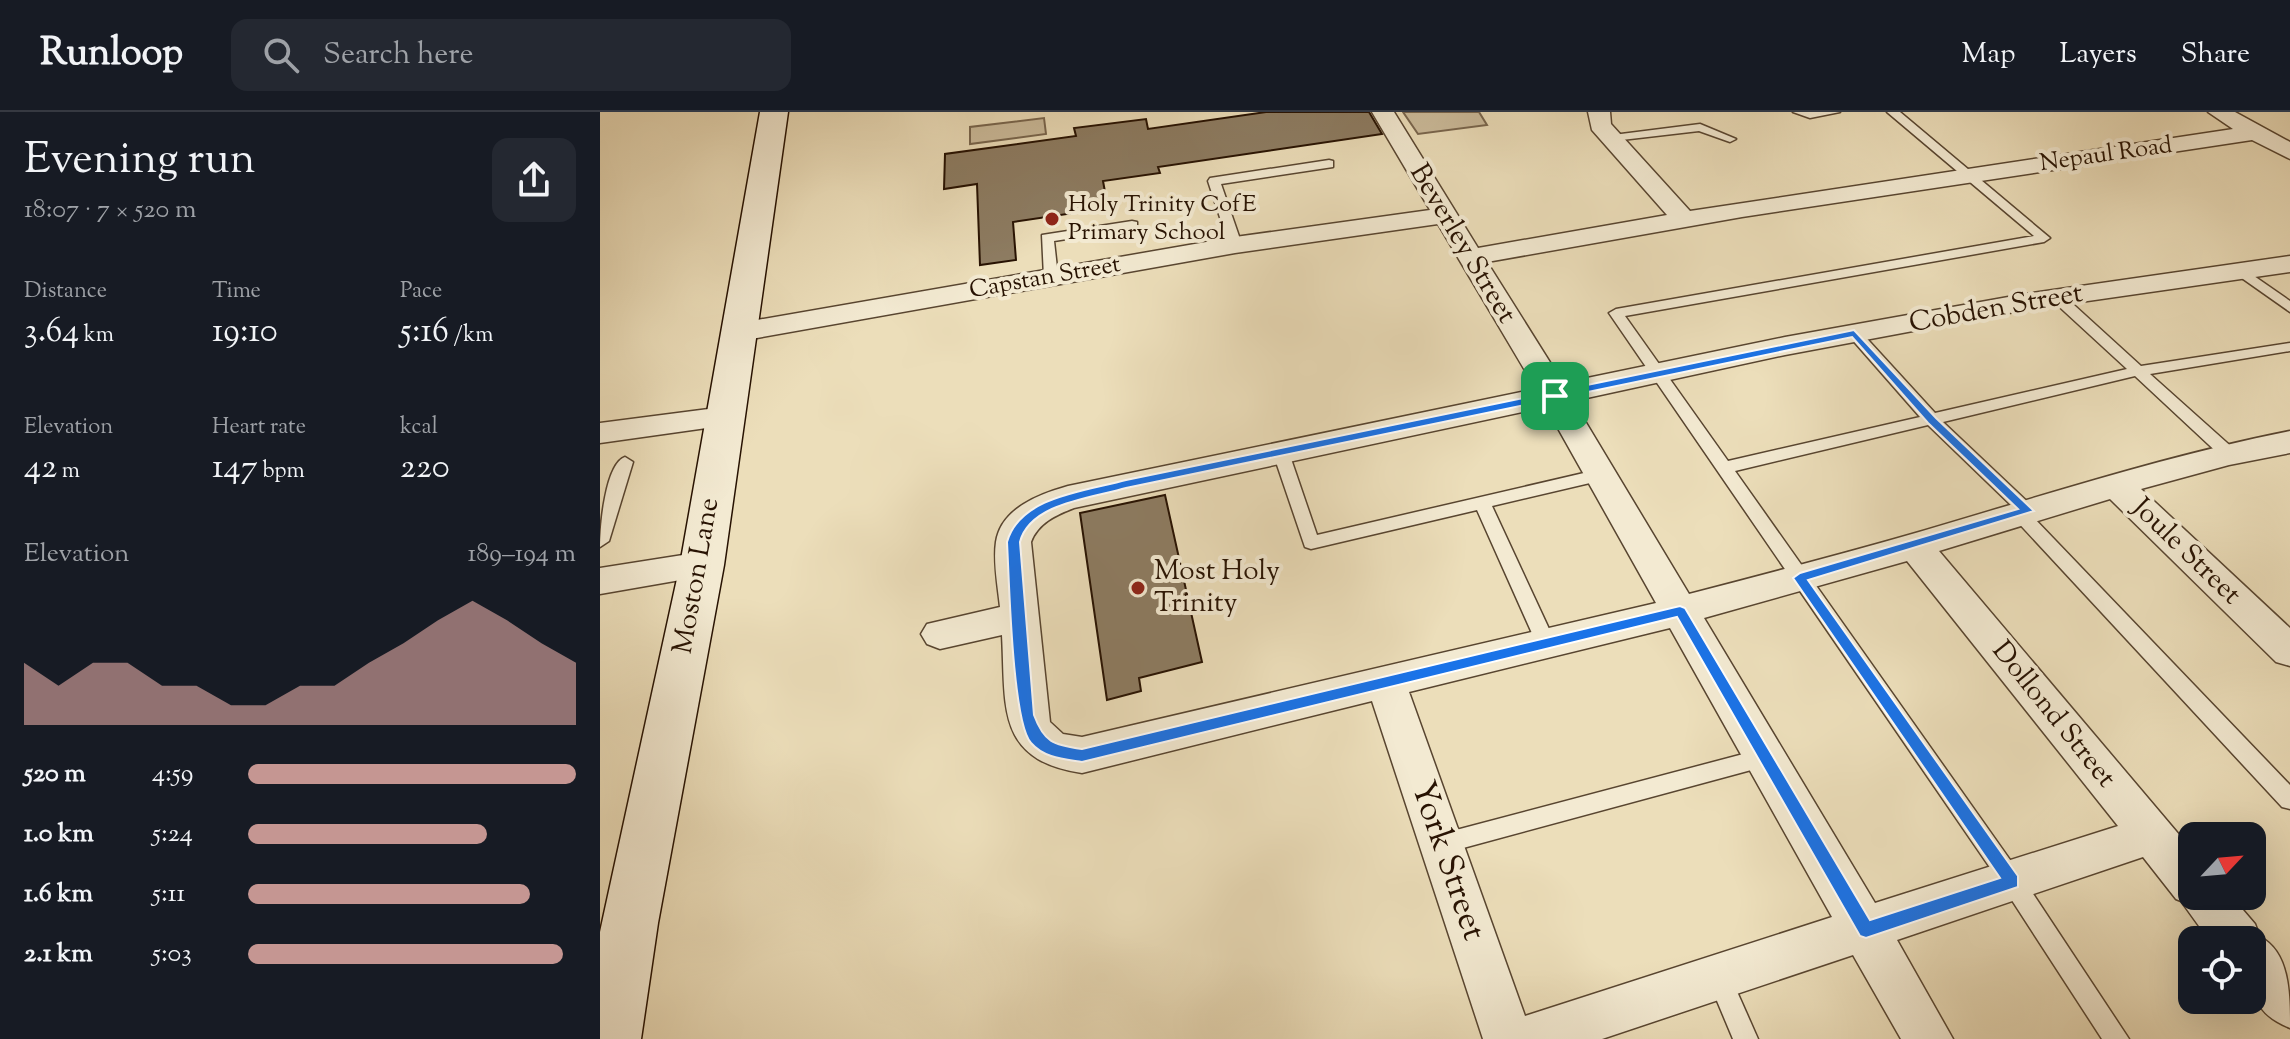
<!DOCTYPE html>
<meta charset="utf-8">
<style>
:root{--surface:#171b24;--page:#242831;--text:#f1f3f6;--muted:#9ea1a6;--line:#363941;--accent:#c59692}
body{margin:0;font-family:"Sorts Mill Goudy",serif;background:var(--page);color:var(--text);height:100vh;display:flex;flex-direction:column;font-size:30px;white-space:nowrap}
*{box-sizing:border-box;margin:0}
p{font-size:26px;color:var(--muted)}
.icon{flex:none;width:44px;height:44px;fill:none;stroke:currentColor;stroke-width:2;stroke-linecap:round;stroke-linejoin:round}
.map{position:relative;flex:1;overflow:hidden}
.panel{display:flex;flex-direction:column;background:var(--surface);width:600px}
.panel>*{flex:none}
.needle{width:52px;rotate:64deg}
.tools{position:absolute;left:1578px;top:710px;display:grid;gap:16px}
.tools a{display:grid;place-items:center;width:88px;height:88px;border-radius:16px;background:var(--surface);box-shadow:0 8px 32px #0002;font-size:40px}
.pin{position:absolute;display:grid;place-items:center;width:68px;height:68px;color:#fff;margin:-34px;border-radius:16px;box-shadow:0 4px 12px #0006}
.round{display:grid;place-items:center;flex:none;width:84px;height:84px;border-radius:16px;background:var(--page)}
.headline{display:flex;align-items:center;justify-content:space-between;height:136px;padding:0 24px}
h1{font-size:44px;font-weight:600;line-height:60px}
.metrics{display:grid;grid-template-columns:repeat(3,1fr);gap:12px;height:136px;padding:8px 24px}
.metrics div{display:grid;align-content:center}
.metrics b{font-size:34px;font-weight:600}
.metrics small{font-size:22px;font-weight:400}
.metrics p{font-size:22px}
.chart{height:224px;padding:16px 24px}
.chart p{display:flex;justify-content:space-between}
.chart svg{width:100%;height:144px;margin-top:8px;fill:var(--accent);opacity:.7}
ul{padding:0 24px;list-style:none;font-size:26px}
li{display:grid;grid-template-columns:128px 96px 1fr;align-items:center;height:60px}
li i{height:20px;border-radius:10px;background:var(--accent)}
header{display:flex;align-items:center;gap:48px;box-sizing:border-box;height:112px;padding:0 40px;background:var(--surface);border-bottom:2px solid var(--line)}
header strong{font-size:38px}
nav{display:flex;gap:44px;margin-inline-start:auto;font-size:28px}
.search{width:560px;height:72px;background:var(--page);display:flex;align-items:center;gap:20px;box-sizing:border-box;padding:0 28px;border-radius:16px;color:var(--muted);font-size:30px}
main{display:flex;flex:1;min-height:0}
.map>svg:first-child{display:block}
.green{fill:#cbbb9b;stroke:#79664e;stroke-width:2}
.building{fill:#8d7c62;stroke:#271202;stroke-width:2}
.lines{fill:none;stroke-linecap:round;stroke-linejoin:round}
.lane-casing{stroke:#584530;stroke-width:3}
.street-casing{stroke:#584530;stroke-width:3}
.secondary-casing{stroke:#271202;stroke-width:3}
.lane{fill:#f3ead2;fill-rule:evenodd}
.street{fill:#f3ead2;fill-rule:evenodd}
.secondary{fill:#f3ead2;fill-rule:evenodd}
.route{fill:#1a73e8;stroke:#fff;stroke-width:2;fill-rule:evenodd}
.poi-dot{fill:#8f2418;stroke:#f3ead2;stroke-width:3}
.labels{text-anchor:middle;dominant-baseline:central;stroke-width:8;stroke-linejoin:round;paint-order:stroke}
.far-street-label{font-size:24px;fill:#271202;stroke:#f3ead2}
.far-poi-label{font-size:24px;fill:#271202;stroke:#f3ead2;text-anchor:start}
.street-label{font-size:28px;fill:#271202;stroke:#f3ead2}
.poi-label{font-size:28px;fill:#271202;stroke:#f3ead2;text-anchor:start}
.near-street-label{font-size:34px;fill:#271202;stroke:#f3ead2}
</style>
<header>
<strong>Runloop</strong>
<div class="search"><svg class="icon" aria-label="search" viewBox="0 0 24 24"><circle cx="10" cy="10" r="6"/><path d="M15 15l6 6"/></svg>Search here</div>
<nav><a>Map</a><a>Layers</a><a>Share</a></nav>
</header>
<main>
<section class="panel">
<div class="headline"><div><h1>Evening run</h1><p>18:07 · 7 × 520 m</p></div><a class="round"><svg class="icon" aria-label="share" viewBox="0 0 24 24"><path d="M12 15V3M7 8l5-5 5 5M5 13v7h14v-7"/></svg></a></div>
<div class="metrics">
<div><p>Distance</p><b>3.64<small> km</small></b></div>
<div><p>Time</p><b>19:10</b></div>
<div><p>Pace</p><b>5:16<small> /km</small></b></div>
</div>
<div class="metrics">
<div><p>Elevation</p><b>42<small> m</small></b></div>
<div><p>Heart rate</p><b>147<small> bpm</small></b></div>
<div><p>kcal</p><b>220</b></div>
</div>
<div class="chart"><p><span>Elevation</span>189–194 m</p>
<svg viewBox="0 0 160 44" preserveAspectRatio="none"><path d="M0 44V25L10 32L20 25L30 25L40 32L50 32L60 38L70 38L80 32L90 32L100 25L110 19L120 12L130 6L140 12L150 19L160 25V44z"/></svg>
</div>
<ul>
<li><b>520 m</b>4:59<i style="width:100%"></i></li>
<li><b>1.0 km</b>5:24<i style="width:73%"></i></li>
<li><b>1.6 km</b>5:11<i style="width:86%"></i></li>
<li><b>2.1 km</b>5:03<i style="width:96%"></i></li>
</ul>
</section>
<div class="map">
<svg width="1690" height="927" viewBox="0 0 1690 927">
<rect width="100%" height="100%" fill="#ecdeba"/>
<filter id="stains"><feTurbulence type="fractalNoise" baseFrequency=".0025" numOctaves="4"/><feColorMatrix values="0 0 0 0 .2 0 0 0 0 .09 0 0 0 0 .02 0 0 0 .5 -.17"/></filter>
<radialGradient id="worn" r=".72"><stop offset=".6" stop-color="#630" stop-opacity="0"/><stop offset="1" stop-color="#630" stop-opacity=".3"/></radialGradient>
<g class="green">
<path d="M803,0h76l8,13 -69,9z"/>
<path d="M444,6l2,16 -76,10v-17z"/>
</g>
<g class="building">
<path d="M666,0h103l13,22 -224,33 2,6 -57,8 5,27 -95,14 3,38 -36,5 -3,-81 -33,5 1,-35 131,-18 -2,-8 72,-9 2,10z"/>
<path d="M565,383l37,167 -63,16 2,13 -34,9 -27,-187z"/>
</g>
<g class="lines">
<defs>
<g id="lane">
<path d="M1193,0h47l-30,6z"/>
<path d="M1287,0h13l150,126 -6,4 -419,74 103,145 192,-44 -71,-81 -2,-3 7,-4 5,1 76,83 192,-44 -74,-68v-6h10l78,71 149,-23v8l-140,23 85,76 2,4 -8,5 -6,-1 -88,-82 -192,46 90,85 3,4 -4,5 258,269v24l-8,-2 -269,-290 -3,-4 4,-5 -86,-83 -193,46 285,403 109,165h-27l-98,-151 -395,-575 7,-4 418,-73z"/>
<path d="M1100,12l36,15 -6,3 -31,-11 -86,10 -6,-3 6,-3z"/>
<path d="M729,48l4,1v6l-112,17 21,61 -12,3 -22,-67 2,-3z"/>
<path d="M532,109l5,1v6l-83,13 4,36 -7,4 -7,-4 -2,-42z"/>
<path d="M1641,155l49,34v11l-54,-38 -2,-3z"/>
<path d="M681,336l8,5 28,82 284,-66 6,2 2,4 -2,4 -115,27 64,138 -3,5h-14l-62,-139 -166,39 -6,-2 -32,-94z"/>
<path d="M25,345l8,5 -24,79 -9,6c0,-19 5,-83 25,-90z"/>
<path d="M1166,636l7,3 3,6 -3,6 -7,3 -325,88 -8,-3 -3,-7 3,-7 8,-3z"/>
<path d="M1119,853l8,4 31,70h-25l-26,-62 4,-8z"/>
</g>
<g id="street">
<path d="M772,0h22l84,136 189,-33 -75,-85 -4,-18h22l1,12 79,87 543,-82 -25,-17h27l55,30v17l-38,-19 -510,77 -255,45 76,121 222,-46 240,-43 265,-38v16l-265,38 -240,45 -212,46 116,193c77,-20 154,-40 230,-62 123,-36 245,-76 371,-101v22l-61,12 -88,24 149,139v38l-14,-4 -166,-163 -171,52 253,299v46h39l24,28 5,13c30,15 30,58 30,91 -45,-18 -38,-46 -38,-88h-43l-28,-39 -5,-2 -33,-42 -246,83 56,99h-52l-48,-84 -251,84h-119l-111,-338 -290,72c-87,-13 -76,-67 -80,-138l-62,14 -13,-5 -6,-10 6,-10 73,-17c-2,-20 -7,-45 -4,-65 5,-34 44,-48 72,-56l468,-97 -98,-165 -203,29 -495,88 -10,-3 -4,-6 4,-6 10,-3 495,-86 195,-27zM946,295l110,196 -574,134 -19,-3 -13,-12 -19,-180c7,-19 25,-27 43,-34zM1307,449l211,265 -243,77 -171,-285zM1070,516l162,289 -307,99 -116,-324z"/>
<path d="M124,295l11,3 5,7 -5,7 -135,19v-20z"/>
<path d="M102,440l13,4 5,9 -5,9 -115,20v-26z"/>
</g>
<path id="secondary" d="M160,0h28l-64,453 -66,358 -17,116h-41v-107l80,-367z"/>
</defs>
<use href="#lane" class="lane-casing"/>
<use href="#street" class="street-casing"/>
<use href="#secondary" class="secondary-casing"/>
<use href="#lane" class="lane"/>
<use href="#street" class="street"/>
<use href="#secondary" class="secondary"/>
</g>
<path class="route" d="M1254,218l82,88 98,93 -226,69 210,296v11l-152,51 -6,-2 -183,-319 -595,145c-19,-3 -38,-4 -51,-19 -19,-20 -22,-167 -24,-201 13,-46 79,-51 119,-62zM1252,225l76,86 90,86 -218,64 -7,5 207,300 -130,42 -185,-312 -5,-2 -598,143c-29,-4 -38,-7 -48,-34l-14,-173c10,-39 72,-44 106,-54z"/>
<g class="poi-dot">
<circle cx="452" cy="107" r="8"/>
<circle cx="538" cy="476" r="8"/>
</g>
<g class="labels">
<g class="far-street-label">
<text transform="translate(1506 43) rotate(-8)">Nepaul Road</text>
<text transform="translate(445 166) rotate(-10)">Capstan Street</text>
</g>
<g class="far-poi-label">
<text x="468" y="93">Holy Trinity CofE<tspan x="468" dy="28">Primary School</tspan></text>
</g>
<g class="street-label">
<text transform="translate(862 132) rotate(59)">Beverley Street</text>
<text transform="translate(1396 197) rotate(-10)">Cobden Street</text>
<text transform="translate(1586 440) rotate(44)">Joule Street</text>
<text transform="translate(97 464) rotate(-80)">Moston Lane</text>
<text transform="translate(1453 603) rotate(51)">Dollond Street</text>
</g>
<g class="poi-label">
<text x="554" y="460">Most Holy<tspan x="554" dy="32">Trinity</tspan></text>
</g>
<g class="near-street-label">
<text transform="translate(847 749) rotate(71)">York Street</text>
</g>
</g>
<rect width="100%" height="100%" filter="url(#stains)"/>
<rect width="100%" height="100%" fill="url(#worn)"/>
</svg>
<div class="tools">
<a><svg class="needle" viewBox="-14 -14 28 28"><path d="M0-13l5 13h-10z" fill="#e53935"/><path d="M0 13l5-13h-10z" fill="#9ea1a6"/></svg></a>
<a><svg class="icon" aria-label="locate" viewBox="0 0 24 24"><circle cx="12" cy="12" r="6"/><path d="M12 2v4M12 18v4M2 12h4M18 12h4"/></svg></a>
</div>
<div class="pin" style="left:955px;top:284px;background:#1e9e55"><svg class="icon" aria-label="arrive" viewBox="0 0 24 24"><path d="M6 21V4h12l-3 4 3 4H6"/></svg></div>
</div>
</main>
